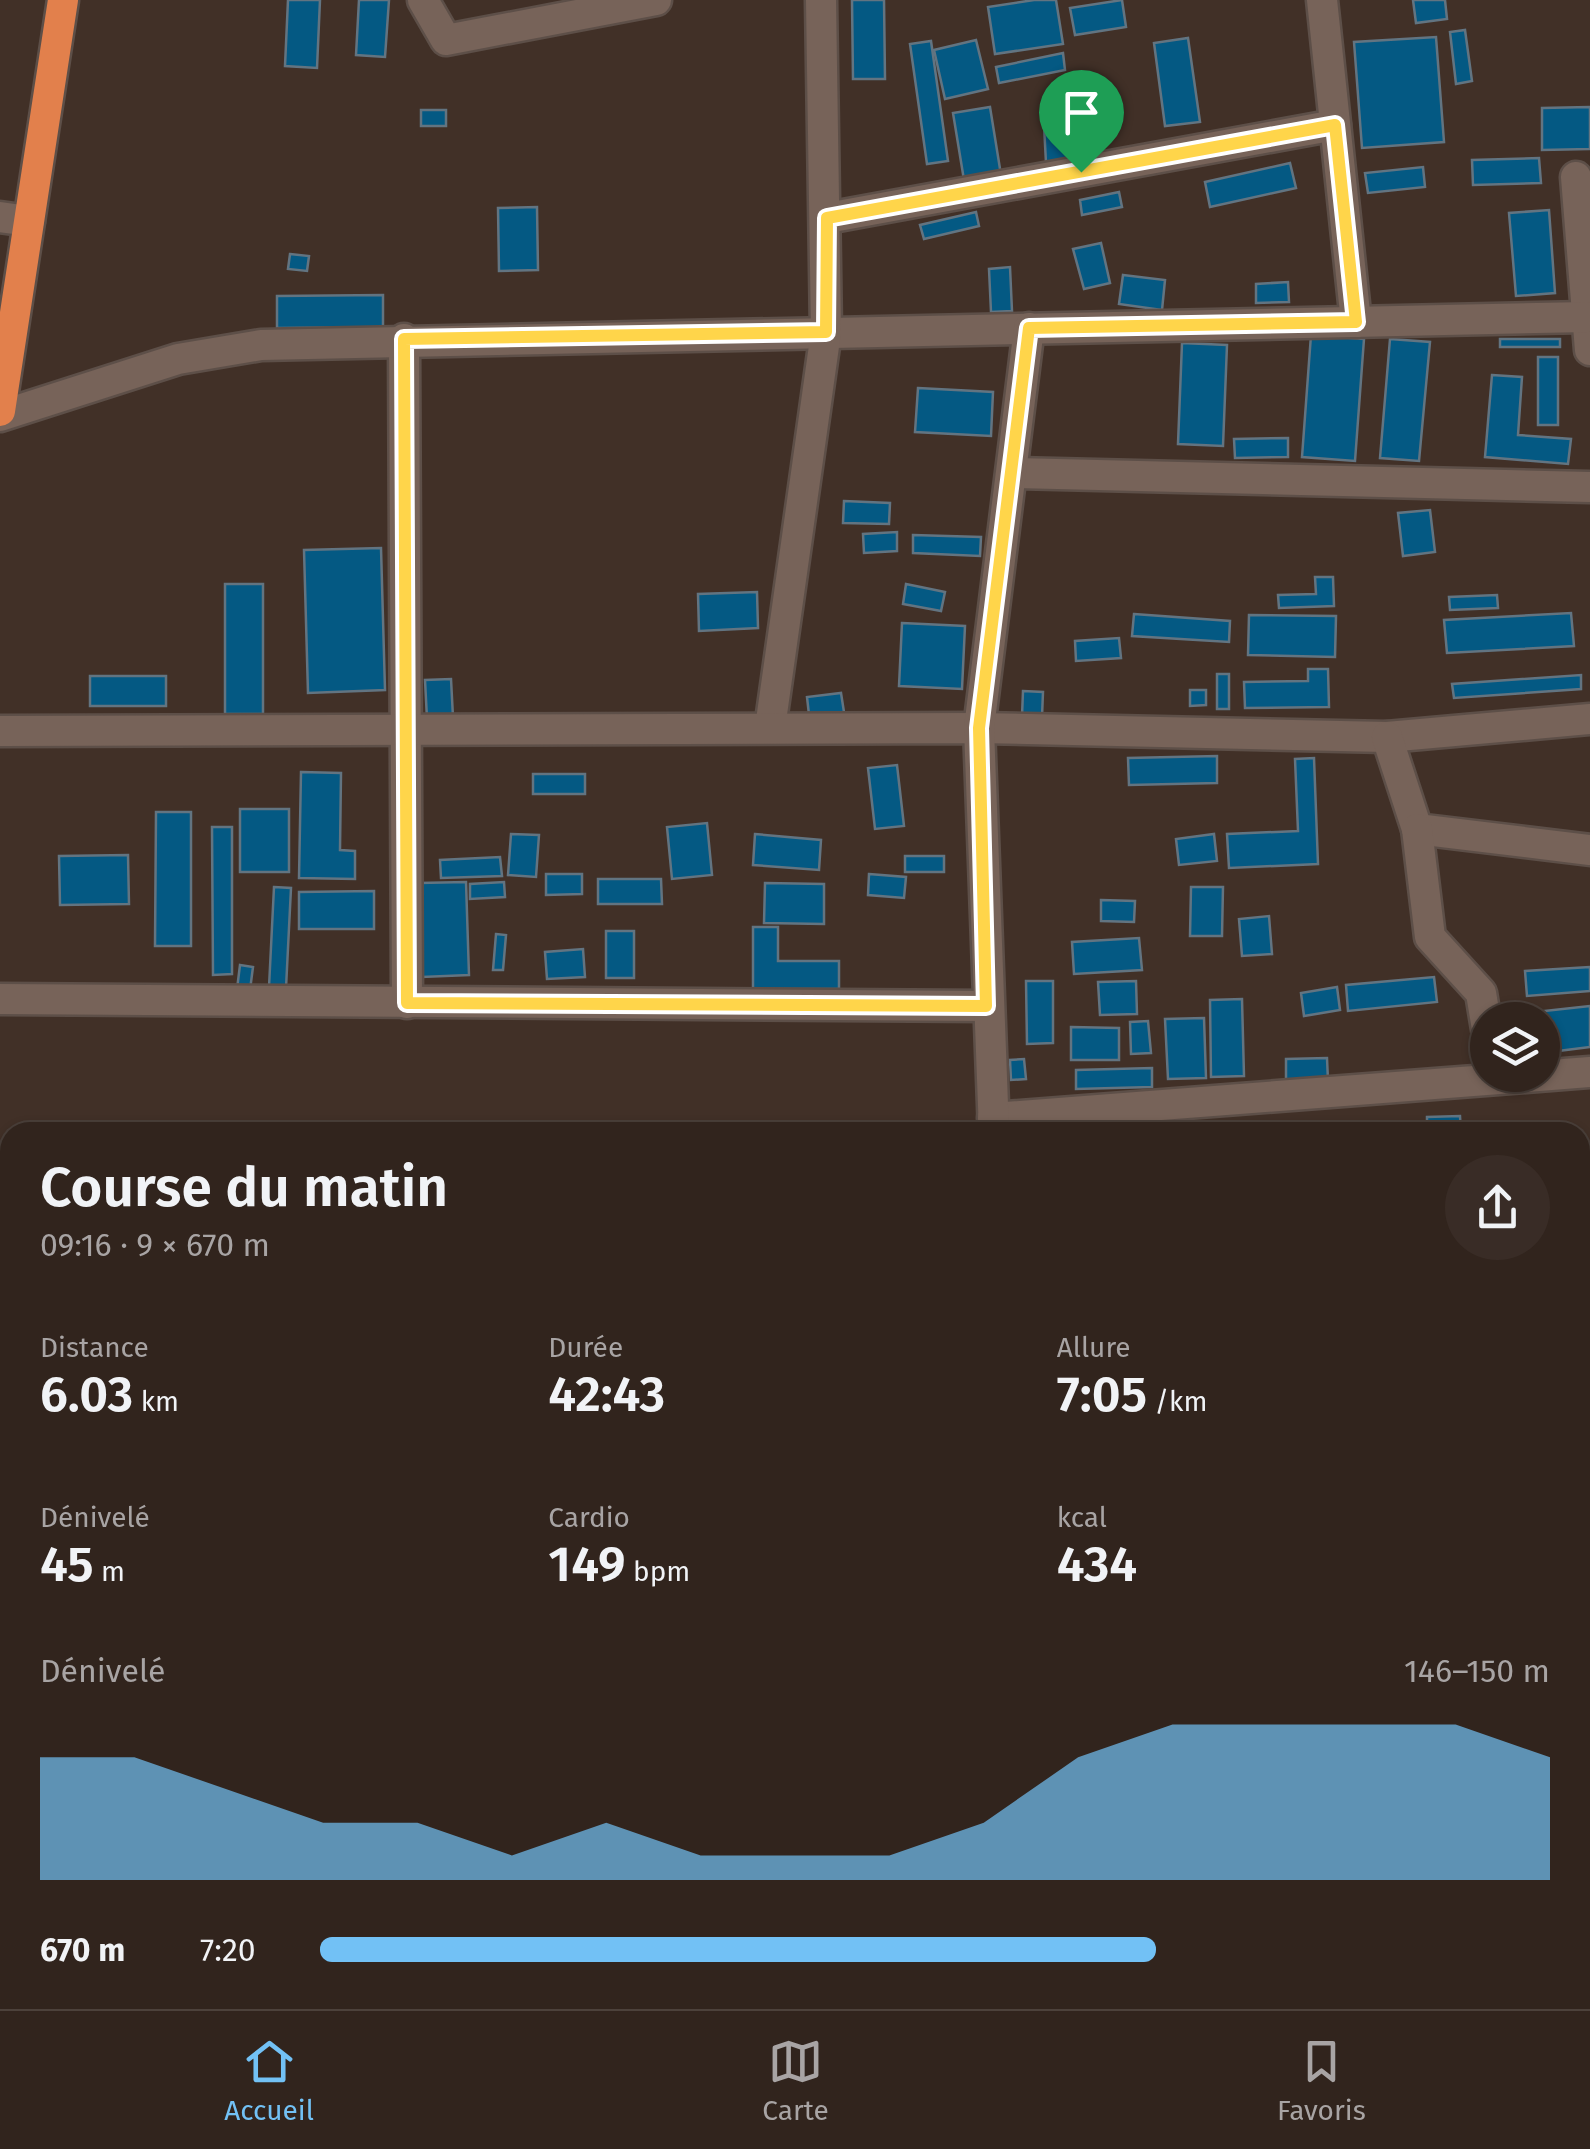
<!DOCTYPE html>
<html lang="fr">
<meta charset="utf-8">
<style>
:root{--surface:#31241d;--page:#392c26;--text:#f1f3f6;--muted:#a8a4a4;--line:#4c413b;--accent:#72c1f5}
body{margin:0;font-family:"Fira Sans",sans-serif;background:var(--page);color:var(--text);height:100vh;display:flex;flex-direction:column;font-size:38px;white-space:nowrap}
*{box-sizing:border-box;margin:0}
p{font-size:32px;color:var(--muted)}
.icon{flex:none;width:55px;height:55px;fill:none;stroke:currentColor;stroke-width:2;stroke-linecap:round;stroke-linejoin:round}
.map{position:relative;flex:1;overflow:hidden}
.side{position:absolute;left:0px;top:1122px;width:1590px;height:888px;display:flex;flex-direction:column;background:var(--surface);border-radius:30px 30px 0 0;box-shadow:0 2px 8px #0004,0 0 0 2px var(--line)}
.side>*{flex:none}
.tools{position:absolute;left:1470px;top:1002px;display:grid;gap:20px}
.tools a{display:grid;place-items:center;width:90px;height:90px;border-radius:50%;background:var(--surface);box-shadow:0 2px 8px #0004,0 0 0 2px var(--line);font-size:50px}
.pin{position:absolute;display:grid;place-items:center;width:85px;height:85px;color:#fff;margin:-102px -42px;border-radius:50% 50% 50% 0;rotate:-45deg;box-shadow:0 0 10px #0007}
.pin .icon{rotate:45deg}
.round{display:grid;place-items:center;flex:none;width:105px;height:105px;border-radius:52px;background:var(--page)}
.head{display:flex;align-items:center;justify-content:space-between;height:170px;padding:0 40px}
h1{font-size:55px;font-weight:600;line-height:75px}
.figures{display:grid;grid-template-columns:repeat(3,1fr);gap:15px;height:170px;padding:10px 40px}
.figures div{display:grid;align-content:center}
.figures b{font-size:50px;font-weight:600}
.figures small{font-size:28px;font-weight:400}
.figures p{font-size:28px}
.chart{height:280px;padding:20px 40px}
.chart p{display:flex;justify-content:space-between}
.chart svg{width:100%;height:180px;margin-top:10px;fill:var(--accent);opacity:.7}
ul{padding:0 40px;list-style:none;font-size:32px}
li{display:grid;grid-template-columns:160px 120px 1fr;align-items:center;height:75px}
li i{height:25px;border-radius:12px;background:var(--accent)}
.tab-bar{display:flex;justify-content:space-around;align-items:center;height:140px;border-top:2px solid var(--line);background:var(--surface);font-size:28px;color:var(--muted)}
.tab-bar a{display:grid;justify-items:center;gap:5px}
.tab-bar .current{color:var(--accent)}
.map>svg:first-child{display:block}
.built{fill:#513a2f}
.building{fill:#045983;stroke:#627481;stroke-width:2.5}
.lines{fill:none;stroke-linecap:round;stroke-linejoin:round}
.minor-casing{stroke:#5d4f48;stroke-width:35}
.highway-casing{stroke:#5d4f48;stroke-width:35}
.minor{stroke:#776359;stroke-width:30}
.highway{stroke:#e2804c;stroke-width:30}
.route-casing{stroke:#fff;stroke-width:20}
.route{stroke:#ffd54a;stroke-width:12}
</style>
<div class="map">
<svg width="1590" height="2009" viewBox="0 0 1590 2009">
<rect width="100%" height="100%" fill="#413027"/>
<path class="built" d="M1580,1927l10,13v69h-599l-1,-9h590z"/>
<g class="building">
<path d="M288,0h32l-3,68 -32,-2z"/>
<path d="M359,0h30l-4,57 -29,-2z"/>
<path d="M852,0h32l1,79h-32z"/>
<path d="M1034,0h22l7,44 -68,10 -7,-47z"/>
<path d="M1122,0l4,27 -51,8 -5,-27z"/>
<path d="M1413,0h32l2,19 -31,4z"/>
<path d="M1465,30l7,51 -16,3 -6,-52z"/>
<path d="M1436,37l8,105 -82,6 -8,-106z"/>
<path d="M1188,38l12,84 -35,4 -11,-83z"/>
<path d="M976,40l12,49 -43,10 -11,-49z"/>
<path d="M931,41l17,120 -21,3 -17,-120z"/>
<path d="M1063,53l2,17 -66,13 -3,-16z"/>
<path d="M990,107l11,68 -37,5 -11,-67z"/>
<path d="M1590,107v42l-48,1v-42z"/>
<rect x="421" y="110" width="25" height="16"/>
<path d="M1073,123l3,38 -30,2 -2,-38z"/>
<path d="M1539,158l2,25 -68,2 -1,-25z"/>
<path d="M1290,163l6,25 -86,19 -5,-25z"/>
<path d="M1423,167l2,20 -57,6 -3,-20z"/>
<path d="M1119,192l3,15 -40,8 -2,-15z"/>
<path d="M537,207l1,63 -39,1 -1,-63z"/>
<path d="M1549,210l6,83 -39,3 -7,-83z"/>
<path d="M976,212l3,14 -55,13 -4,-14z"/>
<path d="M1101,243l9,40 -26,6 -11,-40z"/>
<path d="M290,254l19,2 -2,15 -19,-2z"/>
<path d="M1010,267l2,44 -21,1 -2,-43z"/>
<path d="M1123,275l42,5 -3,30 -43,-6z"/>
<path d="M1288,282l1,20 -33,1v-19z"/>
<path d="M383,295v32l-106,1v-32z"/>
<path d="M1311,335l53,4 -9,122 -53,-4z"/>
<path d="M1390,339l40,3 -11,119 -39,-3z"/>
<rect x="1500" y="339" width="60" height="8"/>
<path d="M1182,343l45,2 -4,101 -45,-2z"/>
<rect x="1538" y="357" width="20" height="68"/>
<path d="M1492,375l30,2 -4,58 53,4 -3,25 -83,-7z"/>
<path d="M918,388l75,4 -2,44 -76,-4z"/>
<path d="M1288,438v19l-53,1 -1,-19z"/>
<path d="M844,501l46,2 -1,21 -46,-1z"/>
<path d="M1430,510l5,42 -32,4 -5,-43z"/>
<path d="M897,532v19l-33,2 -1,-19z"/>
<path d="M913,535l68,2 -1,19 -67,-3z"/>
<path d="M381,548l4,142 -77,3 -4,-143z"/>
<path d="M1315,577h18l1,29 -55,2 -1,-13 38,-1z"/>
<rect x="225" y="584" width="38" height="130"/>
<path d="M906,584l39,8 -4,19 -38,-7z"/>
<path d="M757,592l1,36 -59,3 -1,-37z"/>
<path d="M1497,595l1,13 -48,2 -1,-13z"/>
<path d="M1571,613l3,33 -127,7 -3,-33z"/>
<path d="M1134,614l96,7 -1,21 -97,-6z"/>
<path d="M1249,615l87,1 -1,41 -87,-2z"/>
<path d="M902,623l63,3 -3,63 -63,-3z"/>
<path d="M1119,638l2,20 -45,3 -1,-20z"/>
<path d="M1308,669h20l1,38 -84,1 -1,-26 64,-1z"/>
<rect x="1217" y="674" width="12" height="35"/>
<path d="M1581,675v14l-127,9 -2,-14z"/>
<rect x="90" y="676" width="76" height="30"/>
<path d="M451,679l2,38 -26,2 -2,-39z"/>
<path d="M1190,690h16v15l-16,1z"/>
<path d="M1023,691l20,1 -1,25 -20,-1z"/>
<path d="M841,693l3,19 -35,3 -2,-18z"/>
<path d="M1217,756v27l-88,2 -1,-27z"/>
<path d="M1314,758l4,106 -89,4 -2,-34 71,-3 -3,-72z"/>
<path d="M897,765l7,61 -29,3 -7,-61z"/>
<path d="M301,772l40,1 -1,77 15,1v28l-56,-1z"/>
<rect x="533" y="774" width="52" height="20"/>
<rect x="240" y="809" width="49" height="63"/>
<path d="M156,812h35v134h-36z"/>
<path d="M707,823l5,52 -40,4 -5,-52z"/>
<path d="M212,827h20v147l-19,1z"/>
<path d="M511,834l28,1 -3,42 -28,-2z"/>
<path d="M755,834l66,6 -2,30 -66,-5z"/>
<path d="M1214,834l3,27 -38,4 -3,-26z"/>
<path d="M128,855l1,49 -69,1 -1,-49z"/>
<rect x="905" y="856" width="39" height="16"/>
<path d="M500,857l2,19 -61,2 -1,-18z"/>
<path d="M546,874h36v20l-36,1z"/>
<path d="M869,874l37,3 -2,21 -36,-3z"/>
<path d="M598,879h63l1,25h-64z"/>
<path d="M466,882l3,93 -47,2 -3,-94z"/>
<path d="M504,882l1,15 -35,2v-15z"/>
<path d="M765,883l59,1v40l-60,-1z"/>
<path d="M274,887l17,1 -5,100 -17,-1z"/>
<path d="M1191,887h32l-1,49h-32z"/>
<path d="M374,891v38h-75v-37z"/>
<path d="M1101,900l34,1 -1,21 -33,-1z"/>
<path d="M1269,916l3,38 -30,2 -3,-37z"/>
<path d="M753,927h25v34h61v28h-86z"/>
<rect x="606" y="931" width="28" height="47"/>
<path d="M496,934l10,1 -3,35h-10z"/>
<path d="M1139,938l3,32 -68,4 -2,-32z"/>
<path d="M583,949l2,28 -38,2 -2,-27z"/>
<path d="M240,965l13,2 -3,23 -13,-1z"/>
<path d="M1590,967v24l-63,5 -2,-25z"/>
<path d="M1434,977l3,25 -89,9 -2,-26z"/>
<path d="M1026,981h27v62l-26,1z"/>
<path d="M1136,981l1,33 -37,1 -2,-33z"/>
<path d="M1337,987l3,23 -36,6 -3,-23z"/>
<path d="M1242,999l2,77 -33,1 -1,-77z"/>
<path d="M1590,1006v41l-48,6v-33h-33v-5z"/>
<path d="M1204,1018l2,60 -38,1 -3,-60z"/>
<path d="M1148,1021l3,32 -20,1 -1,-32z"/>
<path d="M1071,1027l48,1v32h-48z"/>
<path d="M1327,1058l1,23h-42v-22z"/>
<path d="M1024,1059l2,20 -15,1 -1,-20z"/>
<path d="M1152,1068v19l-76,2v-19z"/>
<path d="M1460,1116l1,16h-34v-15z"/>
<path d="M1032,2000h37l1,9h-37z"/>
<path d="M1089,2000h141l1,9h-141z"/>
</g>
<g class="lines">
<defs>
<g id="minor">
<path d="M423,0l23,40 210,-40"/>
<path d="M1322,0l34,322"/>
<path d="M1576,177l14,173"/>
<path d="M0,217l29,4"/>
<path d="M827,218l508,-93"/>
<path d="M404,339l3,664"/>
<path d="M0,416l178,-57 83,-14 1326,-28"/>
<path d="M1013,473l577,14"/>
<path d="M770,728l56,-396 -5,-332"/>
<path d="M0,731l979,-3 408,9 203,-18"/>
<path d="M1387,737l30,92 173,21"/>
<path d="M1417,829l13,108 51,56 7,42"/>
<path d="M0,999l986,7"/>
<path d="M993,1118l597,-46"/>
<path d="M994,1132l-15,-404 50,-400"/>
<path d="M1580,1310l10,-1"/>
<path d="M0,1348l10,1"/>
<path d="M1580,1526l10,-1"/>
<path d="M0,1594l10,1"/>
<path d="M1580,1783h10"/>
<path d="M1580,1908l10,3"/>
</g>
<path id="highway" d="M0,411l63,-411"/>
</defs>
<use href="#minor" class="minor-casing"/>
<use href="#highway" class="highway-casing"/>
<use href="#minor" class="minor"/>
<use href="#highway" class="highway"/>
</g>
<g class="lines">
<defs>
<path id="route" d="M1335,125l21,197 -327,6 -50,400 7,278 -579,-3 -3,-664 422,-7 1,-114z"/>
</defs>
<use href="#route" class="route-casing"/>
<use href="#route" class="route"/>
</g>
</svg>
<div class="tools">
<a><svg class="icon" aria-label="layers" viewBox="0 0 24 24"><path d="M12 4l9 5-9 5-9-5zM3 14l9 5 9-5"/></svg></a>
</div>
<div class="pin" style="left:1081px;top:172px;background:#1e9e55"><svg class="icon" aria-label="arrive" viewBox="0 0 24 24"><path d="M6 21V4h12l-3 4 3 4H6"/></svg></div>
<section class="side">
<div class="head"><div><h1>Course du matin</h1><p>09:16 · 9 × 670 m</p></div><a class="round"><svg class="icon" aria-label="share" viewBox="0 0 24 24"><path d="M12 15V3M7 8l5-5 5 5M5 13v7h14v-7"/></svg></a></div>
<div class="figures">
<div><p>Distance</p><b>6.03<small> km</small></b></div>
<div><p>Durée</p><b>42:43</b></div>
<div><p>Allure</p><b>7:05<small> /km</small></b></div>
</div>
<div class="figures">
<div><p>Dénivelé</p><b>45<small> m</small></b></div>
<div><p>Cardio</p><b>149<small> bpm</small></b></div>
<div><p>kcal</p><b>434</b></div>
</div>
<div class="chart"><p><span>Dénivelé</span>146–150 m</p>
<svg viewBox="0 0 160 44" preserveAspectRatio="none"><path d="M0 44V14L10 14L20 22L30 30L40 30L50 38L60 30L70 38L80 38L90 38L100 30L110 14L120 6L130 6L140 6L150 6L160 14V44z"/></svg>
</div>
<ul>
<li><b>670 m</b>7:20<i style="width:68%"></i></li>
</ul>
</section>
</div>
<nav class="tab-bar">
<a class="current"><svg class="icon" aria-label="home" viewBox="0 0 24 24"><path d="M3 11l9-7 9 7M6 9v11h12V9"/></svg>Accueil</a>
<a><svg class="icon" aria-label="map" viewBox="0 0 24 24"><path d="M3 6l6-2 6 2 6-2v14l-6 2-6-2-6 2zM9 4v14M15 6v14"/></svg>Carte</a>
<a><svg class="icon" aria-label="saved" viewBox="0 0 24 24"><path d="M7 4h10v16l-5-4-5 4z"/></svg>Favoris</a>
</nav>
